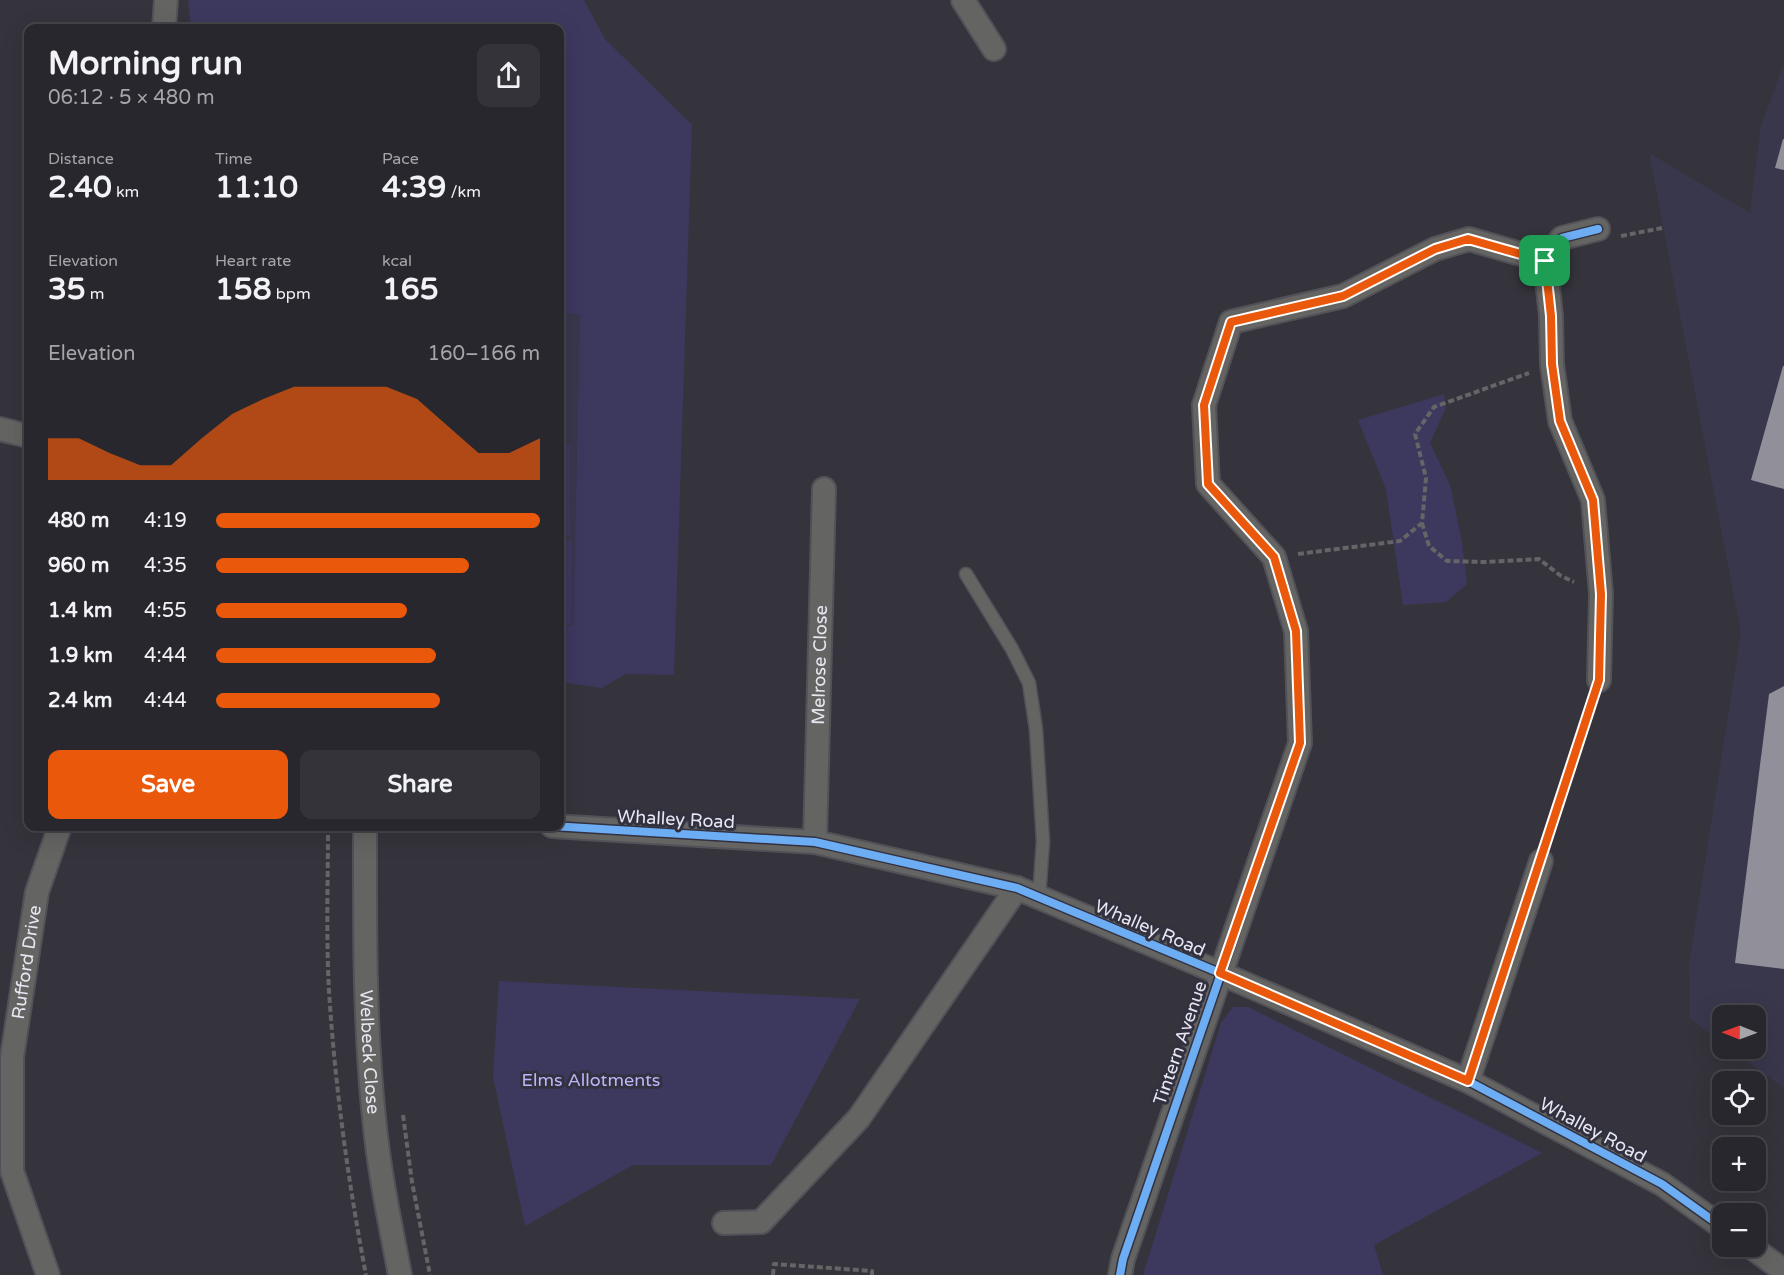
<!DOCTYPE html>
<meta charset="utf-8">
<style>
:root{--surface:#28272d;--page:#343339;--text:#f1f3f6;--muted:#a5a5aa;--line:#444449;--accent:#ea580c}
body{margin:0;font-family:"Varela Round",sans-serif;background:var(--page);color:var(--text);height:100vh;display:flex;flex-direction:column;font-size:22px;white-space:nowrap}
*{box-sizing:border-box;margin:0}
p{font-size:20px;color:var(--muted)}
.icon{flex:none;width:33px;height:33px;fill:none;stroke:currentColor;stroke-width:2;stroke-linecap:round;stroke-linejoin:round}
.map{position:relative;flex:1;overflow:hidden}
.panel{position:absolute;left:24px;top:24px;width:540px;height:807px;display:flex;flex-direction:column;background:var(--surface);border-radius:12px;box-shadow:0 6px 24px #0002,0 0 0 2px var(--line)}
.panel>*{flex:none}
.needle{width:39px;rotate:271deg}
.tools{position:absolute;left:1712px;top:1005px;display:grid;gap:12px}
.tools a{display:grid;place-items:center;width:54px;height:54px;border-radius:12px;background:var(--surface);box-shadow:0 6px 24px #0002,0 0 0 2px var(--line);font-size:30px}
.pin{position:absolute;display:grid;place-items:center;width:51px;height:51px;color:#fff;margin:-26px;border-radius:12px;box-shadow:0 3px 9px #0006}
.round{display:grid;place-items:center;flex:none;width:63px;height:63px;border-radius:12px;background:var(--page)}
.head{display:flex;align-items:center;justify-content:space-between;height:102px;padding:0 24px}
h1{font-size:33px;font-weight:800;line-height:45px}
.stats{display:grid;grid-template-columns:repeat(3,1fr);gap:9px;height:102px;padding:6px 24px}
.stats div{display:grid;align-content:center}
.stats b{font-size:30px;font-weight:800}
.stats small{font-size:16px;font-weight:400}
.stats p{font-size:16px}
.chart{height:168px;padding:12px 24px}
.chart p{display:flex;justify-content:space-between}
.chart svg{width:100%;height:108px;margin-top:6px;fill:var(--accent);opacity:.7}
.primary-button{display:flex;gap:12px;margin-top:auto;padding:12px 24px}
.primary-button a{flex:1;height:69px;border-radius:12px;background:var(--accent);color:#fff;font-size:24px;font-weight:800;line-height:69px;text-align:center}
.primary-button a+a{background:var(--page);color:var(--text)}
ul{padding:0 24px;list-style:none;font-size:20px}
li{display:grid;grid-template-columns:96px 72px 1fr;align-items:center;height:45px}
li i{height:15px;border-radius:8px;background:var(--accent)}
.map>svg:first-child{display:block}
.built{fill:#39374c}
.green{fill:#3d385e}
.building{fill:#908f9a}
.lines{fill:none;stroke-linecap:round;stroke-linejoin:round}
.lane-casing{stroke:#525158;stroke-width:15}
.street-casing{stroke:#525158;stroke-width:26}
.path{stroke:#656466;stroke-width:4;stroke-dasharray:6 3;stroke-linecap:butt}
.lane{stroke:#646463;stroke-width:12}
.street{stroke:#646463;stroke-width:22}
.cycleway-casing{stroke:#323140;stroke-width:11}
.cycleway{stroke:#6dadf4;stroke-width:8}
.route-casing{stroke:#fff;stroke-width:12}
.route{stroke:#ea580c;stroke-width:8}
.labels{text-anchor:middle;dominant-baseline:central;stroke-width:6;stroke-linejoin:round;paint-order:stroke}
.street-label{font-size:18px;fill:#e8e7f1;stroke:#323140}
.park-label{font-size:18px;fill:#bbb5f9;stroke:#323140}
</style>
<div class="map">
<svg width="1784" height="1275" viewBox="0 0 1784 1275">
<rect width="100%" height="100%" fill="#35343c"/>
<g class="built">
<path d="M1784,63v1025l-54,-39 25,-1v-32h-33v27l-32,-24 -1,-55 52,-331 -92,-480 101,60 11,-87z"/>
<path d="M560,312l20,3 -7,311 -13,-1z"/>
</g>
<g class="green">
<path d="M188,0h396l21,39 87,86 -18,550 -48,-1 -24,14 -42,-6v-57l13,1 7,-311 -20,-3v-284h-369z"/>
<path d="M1444,394l2,14 -16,35 20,42 12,57 5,42 -21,18 -43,3 -17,-116 -28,-69z"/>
<rect x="560" y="445" width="10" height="90"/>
<path d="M560,541h12l-1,83h-11z"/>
<path d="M499,981l361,18 -89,166h-138l-108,61 -32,-149z"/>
<path d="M1233,1007h15l294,146 -168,92 9,30h-240l78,-252z"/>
</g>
<g class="building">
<path d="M1783,139h1v31l-9,-2z"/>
<path d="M1783,366h1v123l-33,-9z"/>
<path d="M1784,686v283l-49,-6 34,-269z"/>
</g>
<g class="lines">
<defs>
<path id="lane" d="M966,574l46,75 17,34 7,46 7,112 -4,56"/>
<g id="street">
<path d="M963,0l31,49"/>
<path d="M164,28l2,-28"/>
<path d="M1545,261l6,55 1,48 8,57 33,79 8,94 -2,86"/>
<path d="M0,429l28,7"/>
<path id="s1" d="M365,826c0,98 -1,195 9,292 5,53 16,105 26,157"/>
<path d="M552,826l263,16 202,46 203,85 248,108 194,103 60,43"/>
<path id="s2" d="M815,842l9,-353"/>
<path d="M1468,1081l73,-220"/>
<path d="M724,1223l37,-1 98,-104 158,-230"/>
<path d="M1750,1246l34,25"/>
<path id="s3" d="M48,1275l-36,-104v-114l25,-165 23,-66"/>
<path d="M1120,1275l3,-16 177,-516 -4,-112 -22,-74 -66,-73 -4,-79 27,-83 112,-26 92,-47 34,-10 76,22 17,-23 36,-9"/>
</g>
</defs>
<use href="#lane" class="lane-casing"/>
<use href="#street" class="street-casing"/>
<g class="path">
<path d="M1621,236l41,-8"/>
<path d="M1422,523l7,23 18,15 37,1 55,-3 22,17 13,6"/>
<path d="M1298,554l102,-13 22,-18 4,-45 -11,-44 19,-27 95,-34"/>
<path d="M328,826c0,55 -2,110 1,165 6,95 19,190 37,284"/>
<path d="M1548,838l43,-133"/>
<path d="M403,1115l9,67 18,93"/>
<path d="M773,1275l1,-11 98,7v4"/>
</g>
<use href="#lane" class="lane"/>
<use href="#street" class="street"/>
<defs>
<g id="cycleway">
<path d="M552,826l263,16 202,46 203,85 248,108 194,103 60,43"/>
<path d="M1120,1275l3,-16 177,-516 -4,-112 -22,-74 -66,-73 -4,-79 27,-83 112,-26 92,-47 34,-10 76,22 17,-23 36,-9"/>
</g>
</defs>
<use href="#cycleway" class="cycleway-casing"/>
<use href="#cycleway" class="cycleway"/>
</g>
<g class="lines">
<defs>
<path id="route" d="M1468,239l77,22 6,55 1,48 8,57 33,79 8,94 -2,86 -131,401 -248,-108 80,-230 -4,-112 -22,-74 -66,-73 -4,-79 27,-83 112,-26 92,-47z"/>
</defs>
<use href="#route" class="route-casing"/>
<use href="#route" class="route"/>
</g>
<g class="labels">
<g class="street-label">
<text stroke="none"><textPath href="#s2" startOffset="177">Melrose Close</textPath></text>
<text transform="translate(676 819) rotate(3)">Whalley Road</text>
<text transform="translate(1150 928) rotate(23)">Whalley Road</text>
<text stroke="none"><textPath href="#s3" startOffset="320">Rufford Drive</textPath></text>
<text transform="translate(1180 1043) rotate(-71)">Tintern Avenue</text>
<text stroke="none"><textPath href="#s1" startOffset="226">Welbeck Close</textPath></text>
<text transform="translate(1593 1130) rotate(28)">Whalley Road</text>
</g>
<g class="park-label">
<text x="591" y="1080">Elms Allotments</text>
</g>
</g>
</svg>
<div class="tools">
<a><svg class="needle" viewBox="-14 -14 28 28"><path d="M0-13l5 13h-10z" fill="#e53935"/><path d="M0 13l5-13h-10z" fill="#a5a5aa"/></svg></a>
<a><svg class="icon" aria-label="locate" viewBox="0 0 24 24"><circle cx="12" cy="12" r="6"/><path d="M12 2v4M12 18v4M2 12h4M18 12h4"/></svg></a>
<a>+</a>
<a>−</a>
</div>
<div class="pin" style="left:1545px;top:261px;background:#1e9e55"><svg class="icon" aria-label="arrive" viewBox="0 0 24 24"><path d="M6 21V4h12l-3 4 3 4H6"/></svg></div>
<section class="panel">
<div class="head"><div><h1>Morning run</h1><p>06:12 · 5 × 480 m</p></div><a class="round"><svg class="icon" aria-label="share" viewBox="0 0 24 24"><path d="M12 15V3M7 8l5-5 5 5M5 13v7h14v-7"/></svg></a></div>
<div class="stats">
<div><p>Distance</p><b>2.40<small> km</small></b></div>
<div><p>Time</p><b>11:10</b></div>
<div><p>Pace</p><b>4:39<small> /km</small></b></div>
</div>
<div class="stats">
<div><p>Elevation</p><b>35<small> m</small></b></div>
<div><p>Heart rate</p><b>158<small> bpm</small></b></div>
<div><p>kcal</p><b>165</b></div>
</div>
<div class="chart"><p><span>Elevation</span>160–166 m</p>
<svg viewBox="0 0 160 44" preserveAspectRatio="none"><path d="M0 44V27L10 27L20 33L30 38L40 38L50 27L60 17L70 11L80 6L90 6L100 6L110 6L120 11L130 22L140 33L150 33L160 27V44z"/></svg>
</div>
<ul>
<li><b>480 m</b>4:19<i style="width:100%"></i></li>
<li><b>960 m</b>4:35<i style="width:78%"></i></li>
<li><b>1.4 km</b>4:55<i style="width:59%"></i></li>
<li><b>1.9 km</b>4:44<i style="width:68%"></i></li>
<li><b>2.4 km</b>4:44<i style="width:69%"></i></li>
</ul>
<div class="primary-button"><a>Save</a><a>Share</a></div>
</section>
</div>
